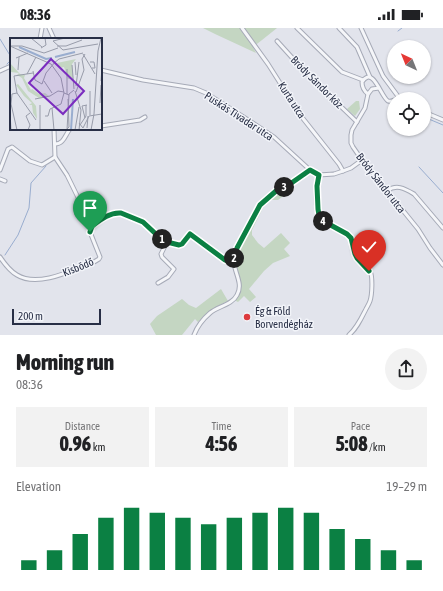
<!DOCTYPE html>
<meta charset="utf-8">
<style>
:root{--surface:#fff;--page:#f2f2f2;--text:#202124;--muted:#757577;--accent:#0b8043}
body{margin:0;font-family:"Asap Condensed",sans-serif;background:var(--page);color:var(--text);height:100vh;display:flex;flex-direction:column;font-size:15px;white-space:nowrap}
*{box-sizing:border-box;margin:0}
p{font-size:13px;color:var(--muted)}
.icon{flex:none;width:22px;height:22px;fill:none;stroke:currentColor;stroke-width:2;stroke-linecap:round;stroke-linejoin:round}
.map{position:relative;height:307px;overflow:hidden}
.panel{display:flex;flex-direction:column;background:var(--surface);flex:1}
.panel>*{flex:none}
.needle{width:26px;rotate:317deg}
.fabs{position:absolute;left:387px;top:12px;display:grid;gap:8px}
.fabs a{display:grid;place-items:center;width:44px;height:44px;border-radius:50%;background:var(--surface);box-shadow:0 1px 3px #0004;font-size:20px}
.scale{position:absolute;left:12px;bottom:10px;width:89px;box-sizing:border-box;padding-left:4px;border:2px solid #282f46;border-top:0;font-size:11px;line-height:14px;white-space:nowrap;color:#282f46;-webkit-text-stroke:3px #f2f4f9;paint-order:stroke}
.pin{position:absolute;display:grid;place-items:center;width:34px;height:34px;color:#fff;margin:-41px -17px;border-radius:50% 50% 50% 0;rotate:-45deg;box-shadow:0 0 4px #0007}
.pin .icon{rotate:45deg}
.km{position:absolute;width:20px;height:20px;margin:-10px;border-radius:50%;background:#222;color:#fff;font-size:11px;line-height:20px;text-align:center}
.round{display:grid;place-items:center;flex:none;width:42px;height:42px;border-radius:21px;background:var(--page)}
.headline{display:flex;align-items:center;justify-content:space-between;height:68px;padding:0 16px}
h1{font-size:22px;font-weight:800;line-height:30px}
.figures{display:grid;grid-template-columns:repeat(3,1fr);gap:6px;height:68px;padding:4px 16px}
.figures div{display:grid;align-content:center;border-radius:0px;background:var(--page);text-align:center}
.figures b{font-size:20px;font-weight:800}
.figures small{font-size:11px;font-weight:400}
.figures p{font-size:11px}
.chart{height:112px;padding:8px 16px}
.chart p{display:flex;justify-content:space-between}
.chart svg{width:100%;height:72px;margin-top:4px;stroke:var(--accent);stroke-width:6}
.status{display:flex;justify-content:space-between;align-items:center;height:28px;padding:0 20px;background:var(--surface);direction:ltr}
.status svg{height:11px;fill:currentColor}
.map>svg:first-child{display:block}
.green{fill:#c4d6c2}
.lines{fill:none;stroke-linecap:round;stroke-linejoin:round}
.stream{stroke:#99adcf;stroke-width:1}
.minor-casing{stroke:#a6aab7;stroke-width:5}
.minor{stroke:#f5f6f9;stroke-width:3}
.route-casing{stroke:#fff;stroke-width:8}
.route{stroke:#0b8043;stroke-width:5}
.poi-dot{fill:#dd3a3e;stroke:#f2f4f9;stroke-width:1.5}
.labels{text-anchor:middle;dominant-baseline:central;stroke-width:3;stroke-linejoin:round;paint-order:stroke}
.street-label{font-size:11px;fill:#282f46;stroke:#f2f4f9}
.poi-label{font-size:11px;fill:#282f46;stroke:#f2f4f9;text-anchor:start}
.inset-river{fill:none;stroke:#99adcf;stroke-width:2}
.inset-road{fill:none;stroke:#989caa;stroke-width:1}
.view{fill:#7b2cbf;fill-opacity:0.15;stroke:#7b2cbf;stroke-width:2}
.inset-edge{fill:none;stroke:#282f46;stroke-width:2}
</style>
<div class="status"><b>08:36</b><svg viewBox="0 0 49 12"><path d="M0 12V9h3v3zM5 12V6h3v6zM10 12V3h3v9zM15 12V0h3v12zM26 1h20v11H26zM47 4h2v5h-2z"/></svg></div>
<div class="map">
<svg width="443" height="307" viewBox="0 0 443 307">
<rect width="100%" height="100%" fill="#e2e4ec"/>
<g class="green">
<path d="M203,0h74l-15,12 -9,7 3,6 -41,-19z"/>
<path d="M356,73h3l1,8 -5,7 -8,-7z"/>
<path d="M282,160l4,6 -8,6h-9l-4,4 -13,26v5l6,8 6,5 17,-15 9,10 -6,6 6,7 -17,7 -9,8 -15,18 7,8 -6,5 -6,-6 -6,6 -4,-2 6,-12 -6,-28 3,-12 24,-43z"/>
<path d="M221,261l7,12c-13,6 -20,10 -30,21l-3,-3 -13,16h-26l-6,-11 7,-8 25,-17 7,6 7,3z"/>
</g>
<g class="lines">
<g class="stream">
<path d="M398,3l4,-3"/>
<path d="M0,11l11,18v3l-4,4"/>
<path d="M424,89l19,8"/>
<path d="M419,139l24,26"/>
<path d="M5,227l13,-20 11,-27 2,-25 15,-17"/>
</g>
<defs>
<g id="minor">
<path d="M49,0l5,11"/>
<path d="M242,0l26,36 33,52 38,48 4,7"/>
<path d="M297,0l45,44 21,8"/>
<path d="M339,0l18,19 13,30"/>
<path d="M361,0l22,48 17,23"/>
<path d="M40,11l2,-11"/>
<path d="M277,13l29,32 51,49"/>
<path d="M101,42l42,10 51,8 12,5 53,34 15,10 36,33 9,5 15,-1 9,-3 8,-3 11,-8"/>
<path d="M0,43l11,-5"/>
<path d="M379,60l-7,1 -4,5c-4,-3 -6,-7 -6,-12 11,-17 19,15 26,19 2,1 4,0 6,-1"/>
<path d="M368,66l-3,14 -13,22 -1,5v8l2,4 9,13 56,69 12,19 13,17"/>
<path d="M424,84l19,8"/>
<path d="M101,98l39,-6 5,-3"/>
<path d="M55,116c9,0 10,-9 15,-15"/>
<path d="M0,142l8,-21 4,-2 18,14 12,4 13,-8"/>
<path d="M319,147c-3,10 -5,34 1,42 6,10 20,11 28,18 5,5 4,14 7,20 4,6 11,10 15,16 3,6 2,24 0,30 -1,3 -3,6 -4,8 -5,10 -9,19 -17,26"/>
<path d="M0,151l5,2"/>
<path d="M387,163c9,-7 17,-3 27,3l29,34"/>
<path d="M92,197l13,-8 12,-4 11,2 15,7 15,14 9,6 12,3 3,-1 8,-10 35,26 3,1 6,-1"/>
<path d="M0,229c4,6 10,14 17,18 21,13 56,-5 77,-13l5,-3 1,-2 -10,-25 2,-7 -2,-3 -23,-47 -12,-18 -1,-28"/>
<path d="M158,255l10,-6 6,-8 -12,-12 -1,-3 6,-12"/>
<path d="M194,307c3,-8 9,-16 16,-22 8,-7 22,-8 27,-18 7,-12 -4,-24 -3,-35 0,-9 6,-18 10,-26 5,-9 10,-20 16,-29 8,-10 20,-15 30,-21 7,-4 14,-9 20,-14"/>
</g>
</defs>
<use href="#minor" class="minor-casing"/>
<use href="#minor" class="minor"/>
</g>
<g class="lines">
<defs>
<path id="route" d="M90,204l2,-6c8,-6 18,-14 29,-13l22,9 15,14 9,6 12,3 3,-1 8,-10 35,26 6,1 3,-1 3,-12 23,-43 16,-14 14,-7 20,-14 9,5 -2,11 1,23 1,6 6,7 22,12 4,4 4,16 2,4 12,13"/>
</defs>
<use href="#route" class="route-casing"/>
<use href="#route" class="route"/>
</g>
<circle class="poi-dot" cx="247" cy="289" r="4"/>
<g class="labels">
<g class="street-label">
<text transform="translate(317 54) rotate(45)">Bródy Sándor köz</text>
<text transform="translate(292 72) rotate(57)">Kurta utca</text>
<text transform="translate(239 88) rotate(33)">Puskás Tivadar utca</text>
<text transform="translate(381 155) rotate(52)">Bródy Sándor utca</text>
<text transform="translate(78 239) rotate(-22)">Kisbödő</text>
</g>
<g class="poi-label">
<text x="255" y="283">Ég &amp; Föld<tspan x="255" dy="13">Borvendégház</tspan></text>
</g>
</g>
<g transform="translate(10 10)">
<rect width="92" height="92" fill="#e2e4ec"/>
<path d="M66,21l-4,5 1,15h-5l-4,-12 -4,1 -3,-5zM0,25l10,11 5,1 -1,3 7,12 1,-1 7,5 6,-1 4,3 -10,2 -11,-7 -6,-13 -5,-3 2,-2 -8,-1zM8,46l18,22 1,13 -4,-6 -1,-8h-3l3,-2 -8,-7 -8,-11z" fill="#c4d6c2"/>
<path class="inset-river" d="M9,9l27,12 6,-1M45,19l20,-5M61,92l2,-31"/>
<path class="inset-road" d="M21,0l11,9M55,0l-12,3 10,9 23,-4M0,8l41,18 10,14 3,15 5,2M0,8h12l22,7 14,-5M47,8h9l16,-6M76,8l12,-2M31,10l5,-3 -1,-7M73,16l12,20M6,20l12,-5M65,24l1,13M80,24h4l1,6h-3M44,25l5,-4 24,-6M62,27l2,24M8,32l1,-13M23,33l2,9 7,4 4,-11 9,-11M17,36l9,-17M4,38l3,17 19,27M4,38l19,-3M34,43l8,12M91,43l1,-14M66,48l3,-24M65,53l6,19 -2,20M80,53v24M66,54l8,-22 -2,-11 3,-5M7,55l-5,1 -1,10 6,26M57,56v-25M25,61l15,-3 8,-5 6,1M90,65l1,-18M42,70l2,22M0,74l1,18M35,78h3l2,-7 11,-5 3,-11M75,80l-3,-12 5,-1M69,85l4,5 6,-12 13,-2M70,87l6,-9v-11M77,90l1,-12M57,91l2,-2 -1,-28M18,92l2,-5 -4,-9 4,-3M30,92v-25M57,92l2,-36 5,-4M65,92l4,-23M81,92l3,-16 4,-63 3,-13"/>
<path class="view" d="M41,21l33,32 -21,23 -34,-31z"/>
<rect width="92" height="92" class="inset-edge"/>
</g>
</svg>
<div class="fabs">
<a><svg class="needle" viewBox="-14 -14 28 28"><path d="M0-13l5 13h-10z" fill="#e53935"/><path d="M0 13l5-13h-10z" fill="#757577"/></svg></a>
<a><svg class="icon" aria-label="locate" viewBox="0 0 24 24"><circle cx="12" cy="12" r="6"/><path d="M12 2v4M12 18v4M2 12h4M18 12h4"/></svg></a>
</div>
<div class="scale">200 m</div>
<div class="pin" style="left:90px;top:204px;background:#1e9e55"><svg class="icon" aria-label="arrive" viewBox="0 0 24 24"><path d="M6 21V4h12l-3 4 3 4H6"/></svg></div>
<div class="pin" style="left:369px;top:243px;background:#d93025"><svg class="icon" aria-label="check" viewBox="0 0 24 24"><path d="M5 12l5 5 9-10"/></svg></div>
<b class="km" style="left:162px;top:211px">1</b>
<b class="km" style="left:234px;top:230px">2</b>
<b class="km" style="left:284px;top:159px">3</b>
<b class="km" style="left:323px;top:193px">4</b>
</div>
<section class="panel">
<div class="headline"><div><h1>Morning run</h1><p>08:36</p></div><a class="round"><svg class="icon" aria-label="share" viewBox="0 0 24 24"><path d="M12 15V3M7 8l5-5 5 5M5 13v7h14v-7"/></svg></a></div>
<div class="figures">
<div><p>Distance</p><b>0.96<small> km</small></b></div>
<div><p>Time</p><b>4:56</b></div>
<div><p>Pace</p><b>5:08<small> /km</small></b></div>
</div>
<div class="chart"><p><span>Elevation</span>19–29 m</p>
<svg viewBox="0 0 160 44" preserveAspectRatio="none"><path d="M5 44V38M15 44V32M25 44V22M35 44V12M45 44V6M55 44V9M65 44V12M75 44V16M85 44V12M95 44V9M105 44V6M115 44V9M125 44V19M135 44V25M145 44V32M155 44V38"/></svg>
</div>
</section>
